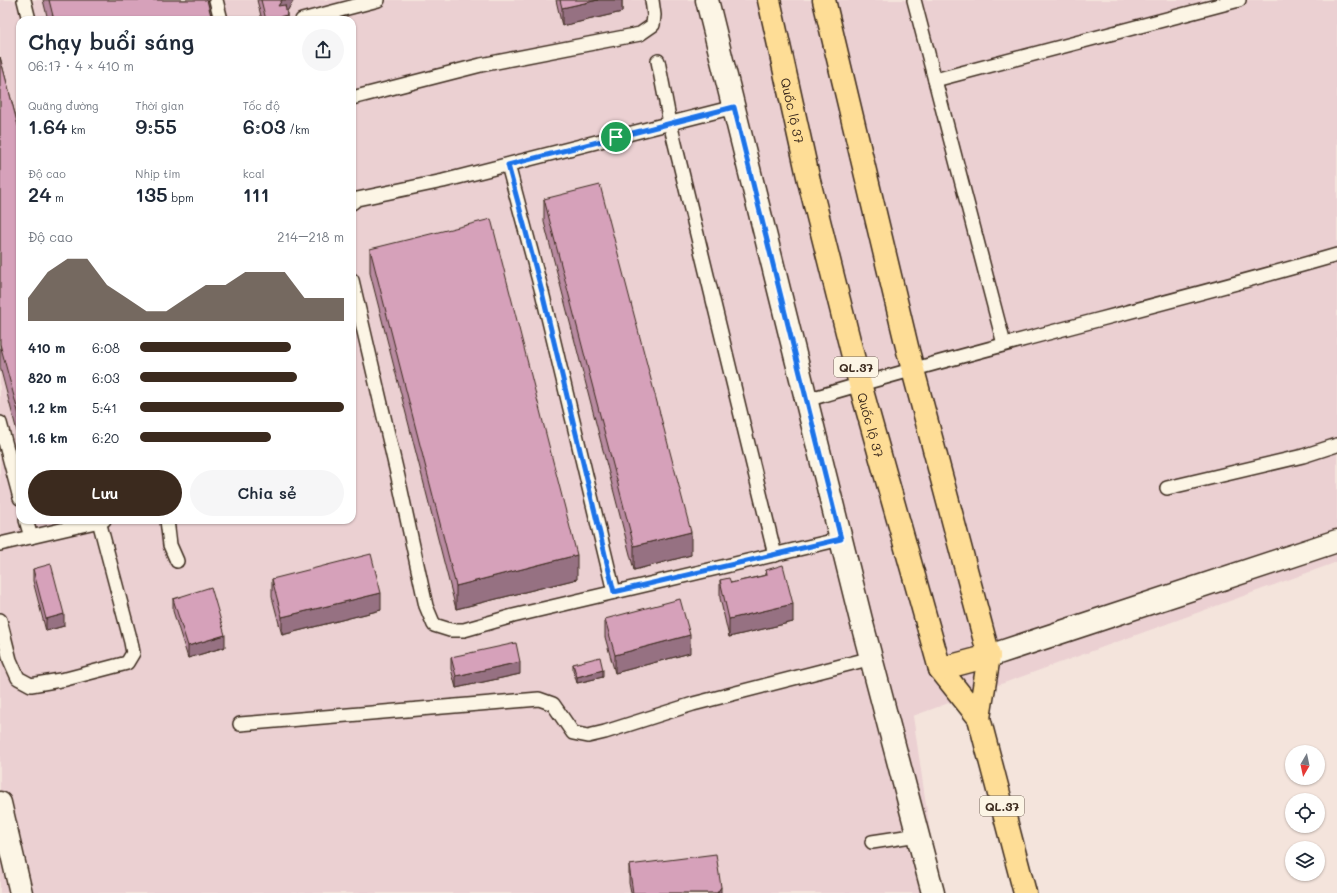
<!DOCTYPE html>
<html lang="vi">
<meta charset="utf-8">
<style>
:root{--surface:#fff;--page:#f6f6f7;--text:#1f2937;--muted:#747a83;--accent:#3b2a1e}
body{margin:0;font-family:Mali,sans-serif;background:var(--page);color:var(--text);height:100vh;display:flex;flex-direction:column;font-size:15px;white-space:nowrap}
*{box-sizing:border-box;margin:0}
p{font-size:13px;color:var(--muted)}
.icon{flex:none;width:22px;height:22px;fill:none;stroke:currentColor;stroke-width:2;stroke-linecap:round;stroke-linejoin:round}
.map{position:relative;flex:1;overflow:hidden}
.details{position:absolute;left:16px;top:16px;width:340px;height:508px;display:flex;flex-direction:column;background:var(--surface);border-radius:12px;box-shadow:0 1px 3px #0004}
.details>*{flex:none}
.needle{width:26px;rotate:189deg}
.buttons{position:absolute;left:1285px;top:745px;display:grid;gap:8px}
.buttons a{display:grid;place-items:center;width:40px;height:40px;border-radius:50%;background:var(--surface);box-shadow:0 1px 3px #0004;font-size:20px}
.pin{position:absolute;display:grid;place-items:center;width:34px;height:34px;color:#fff;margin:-17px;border:2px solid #fff;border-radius:50%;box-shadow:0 1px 4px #0007}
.round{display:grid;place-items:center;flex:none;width:42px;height:42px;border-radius:21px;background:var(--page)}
.overview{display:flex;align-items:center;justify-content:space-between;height:68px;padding:0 12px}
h1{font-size:22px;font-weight:600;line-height:30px}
.figures{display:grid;grid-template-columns:repeat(3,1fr);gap:6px;height:68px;padding:4px 12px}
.figures div{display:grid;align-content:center}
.figures b{font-size:20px;font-weight:600}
.figures small{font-size:11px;font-weight:400}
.figures p{font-size:11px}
.chart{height:112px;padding:8px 12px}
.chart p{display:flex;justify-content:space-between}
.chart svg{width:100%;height:72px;margin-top:4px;fill:var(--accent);opacity:.7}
.action{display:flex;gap:8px;margin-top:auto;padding:8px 12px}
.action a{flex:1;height:46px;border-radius:24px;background:var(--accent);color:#fff;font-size:16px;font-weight:600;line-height:46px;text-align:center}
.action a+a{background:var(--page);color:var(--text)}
ul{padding:0 12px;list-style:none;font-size:13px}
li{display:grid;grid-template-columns:64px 48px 1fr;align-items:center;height:30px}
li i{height:10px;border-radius:5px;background:var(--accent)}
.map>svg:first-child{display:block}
.built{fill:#ebd0d2;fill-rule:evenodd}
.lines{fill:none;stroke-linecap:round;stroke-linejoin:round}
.service-casing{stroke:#3b2a1e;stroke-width:16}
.minor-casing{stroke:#3b2a1e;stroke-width:25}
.trunk-casing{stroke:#3b2a1e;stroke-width:25}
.service{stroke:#fcf5e5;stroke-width:13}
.minor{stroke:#fcf5e5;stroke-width:22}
.trunk{stroke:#fedd96;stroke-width:22}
.wall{fill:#b88aa0;stroke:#3b2a1e}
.shaded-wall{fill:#967182;stroke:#3b2a1e}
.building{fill:#d6a1ba;stroke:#3b2a1e}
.route-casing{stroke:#fff;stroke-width:8}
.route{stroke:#1a73e8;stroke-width:5}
.labels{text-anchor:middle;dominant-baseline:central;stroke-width:3;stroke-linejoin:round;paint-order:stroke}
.shield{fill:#fcf5e5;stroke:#75675a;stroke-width:1}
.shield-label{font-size:12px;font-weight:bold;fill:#3b2a1e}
.street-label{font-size:13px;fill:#3b2a1e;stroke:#fcf5e5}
</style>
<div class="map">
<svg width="1337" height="893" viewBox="0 0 1337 893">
<rect width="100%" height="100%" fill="#f4e4dc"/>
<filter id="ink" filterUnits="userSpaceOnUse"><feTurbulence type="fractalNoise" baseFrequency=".025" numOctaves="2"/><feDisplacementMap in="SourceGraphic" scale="8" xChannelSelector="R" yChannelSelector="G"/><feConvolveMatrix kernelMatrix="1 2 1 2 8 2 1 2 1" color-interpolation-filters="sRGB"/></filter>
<g filter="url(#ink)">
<path class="built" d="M0,0h1337v562l-424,154 26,177h-939zM20,20h332v500h-332z"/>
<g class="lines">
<defs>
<g id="service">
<path d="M24,0l5,20"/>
<path d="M216,0l5,20"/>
<path d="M914,0l90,344"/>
<path d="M302,20l76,-20"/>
<path d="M658,61l12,62 105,432"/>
<path d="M935,80l304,-80"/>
<path d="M352,98l129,-33 159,-31 13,-9 1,-10 -2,-15"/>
<path d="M508,165l34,127 72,300"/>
<path d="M352,203l5,-4 86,-18 291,-74"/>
<path d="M352,280l46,197 28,129 8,19 16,5h14l49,-14 328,-77"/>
<path d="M807,400c175,-53 354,-94 530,-145"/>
<path d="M0,423l20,75"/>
<path d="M1167,488l136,-32 34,-11"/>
<path d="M26,520l5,17"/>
<path d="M167,520l3,25 7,16"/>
<path d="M0,544l104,-24"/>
<path d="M0,620l10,40 8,18 13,7 35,-6 61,-16 6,-10 -2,-11 -32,-121"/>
<path d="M240,724l299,-25 14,5 20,29 15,3 17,-4 88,-28 179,-46"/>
<path d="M872,842l46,-7"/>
</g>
<g id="minor">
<path d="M707,0l154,620 72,273"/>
<path d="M989,656l348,-115"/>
<path d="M0,803l21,90"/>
</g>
<g id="trunk">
<path id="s1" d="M769,0l40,181 51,203 80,285 39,49 46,175"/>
<path d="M824,0l84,351 81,305 -10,62"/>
<path d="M940,669l49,-13"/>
</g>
</defs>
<use href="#service" class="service-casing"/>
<use href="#minor" class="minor-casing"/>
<use href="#trunk" class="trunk-casing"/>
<use href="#service" class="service"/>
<use href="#minor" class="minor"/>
<use href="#trunk" class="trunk"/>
</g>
<g class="wall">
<path d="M43,0h164l5,20h-164z"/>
<path d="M257,0h37l-7,11v9h-25z"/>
<path d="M556,0h66v12l-60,14z"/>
<path d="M0,57l20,76v305l-1,1 -19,-72z"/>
<path d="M544,199l147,356 -57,15 -90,-348z"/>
<path d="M370,249l207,330 -121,30 -86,-336z"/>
<path d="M33,569l31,57 -18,5 -13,-50z"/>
<path d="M766,570l27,52 -64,15 -9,-39v-18l11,3 35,-8z"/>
<path d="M272,579l109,31 -99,25 -10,-38z"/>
<path d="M173,599l52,48 -37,11 -15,-47z"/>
<path d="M605,619l85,34 -75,20 -10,-36z"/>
<path d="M451,657l69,17 -64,14 -5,-19z"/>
<path d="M573,664l30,13 -26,6 -4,-13z"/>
<path d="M629,865l92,28h-90l-2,-10z"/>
</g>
<g class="shaded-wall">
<path d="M282,0h12l-10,16 3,-1v5h-21l12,-14z"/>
<path d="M598,0h24v12l-60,14v-18z"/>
<path d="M19,415h1v23l-1,1z"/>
<path d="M691,532v23l-57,15v-24z"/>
<path d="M577,555v24l-121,30v-23z"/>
<path d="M381,593v17l-99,25v-18z"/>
<path d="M793,604v18l-64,15v-18z"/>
<path d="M64,614v12l-18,5v-12z"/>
<path d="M225,635v12l-37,11v-12z"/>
<path d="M690,635v18l-75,20v-18z"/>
<path d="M520,662v12l-64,14v-12z"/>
<path d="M603,670v7l-26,6v-6z"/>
<path d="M721,887v6h-4z"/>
</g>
<g class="building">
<path d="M49,0h158l5,20h-158z"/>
<path d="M261,0h21l-4,6 7,-1 2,10 -21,5z"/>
<path d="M560,0h38l-36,8z"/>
<path d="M0,57l20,76v282h-1l-19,-71z"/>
<path d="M600,185l91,347 -57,14 -90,-347z"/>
<path d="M491,219l86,336 -121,31 -86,-337z"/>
<path d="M371,554l10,39 -99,24 -10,-38z"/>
<path d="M51,564l13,50 -18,5 -13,-50z"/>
<path d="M783,565l10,39 -64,15 -9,-39 9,-2 2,5 36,-8 -1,-5z"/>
<path d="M211,587l14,48 -37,11 -15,-47z"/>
<path d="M680,599l10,36 -75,20 -10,-36z"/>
<path d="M516,643l4,19 -64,14 -5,-19z"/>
<path d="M600,657l3,13 -26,7 -4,-13z"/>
<path d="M716,854l5,33 -4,6h-84l-4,-28z"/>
</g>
</g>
<g class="lines" filter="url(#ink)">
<defs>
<path id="route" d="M734,107l107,432 -227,53 -72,-300 -34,-127z"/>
</defs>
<use href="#route" class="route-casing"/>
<use href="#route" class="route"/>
</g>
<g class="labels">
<g class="shield">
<rect x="834" y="357" width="44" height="20" rx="3"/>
<rect x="980" y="796" width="44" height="20" rx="3"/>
</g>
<g class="shield-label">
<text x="856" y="367">QL.37</text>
<text x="1002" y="806">QL.37</text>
</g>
<g class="street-label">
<text stroke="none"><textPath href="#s1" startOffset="113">Quốc lộ 37</textPath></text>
<text stroke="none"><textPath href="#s1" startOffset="437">Quốc lộ 37</textPath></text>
</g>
</g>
</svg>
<div class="buttons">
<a><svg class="needle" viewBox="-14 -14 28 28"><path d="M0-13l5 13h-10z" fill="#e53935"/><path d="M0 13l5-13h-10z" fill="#747a83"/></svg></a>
<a><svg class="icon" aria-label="locate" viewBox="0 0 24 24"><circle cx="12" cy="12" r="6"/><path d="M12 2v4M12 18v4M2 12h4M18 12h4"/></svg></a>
<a><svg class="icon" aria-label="layers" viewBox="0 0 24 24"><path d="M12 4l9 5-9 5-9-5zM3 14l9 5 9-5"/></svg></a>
</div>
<div class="pin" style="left:616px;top:137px;background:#1e9e55"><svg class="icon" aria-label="arrive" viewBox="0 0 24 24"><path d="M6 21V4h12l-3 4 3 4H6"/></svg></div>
<section class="details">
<div class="overview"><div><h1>Chạy buổi sáng</h1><p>06:17 · 4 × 410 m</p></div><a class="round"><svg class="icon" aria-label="share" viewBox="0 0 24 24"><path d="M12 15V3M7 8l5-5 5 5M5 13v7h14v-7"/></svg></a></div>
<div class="figures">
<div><p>Quãng đường</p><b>1.64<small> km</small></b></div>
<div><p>Thời gian</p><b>9:55</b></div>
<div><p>Tốc độ</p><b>6:03<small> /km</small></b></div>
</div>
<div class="figures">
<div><p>Độ cao</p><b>24<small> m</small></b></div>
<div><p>Nhịp tim</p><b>135<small> bpm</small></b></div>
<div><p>kcal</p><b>111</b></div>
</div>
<div class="chart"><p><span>Độ cao</span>214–218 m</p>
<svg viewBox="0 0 160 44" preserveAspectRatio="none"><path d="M0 44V30L10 14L20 6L30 6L40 22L50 30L60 38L70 38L80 30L90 22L100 22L110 14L120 14L130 14L140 30L150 30L160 30V44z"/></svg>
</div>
<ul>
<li><b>410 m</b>6:08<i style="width:74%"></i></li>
<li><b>820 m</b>6:03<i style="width:77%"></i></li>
<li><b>1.2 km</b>5:41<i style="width:100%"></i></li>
<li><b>1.6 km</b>6:20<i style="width:64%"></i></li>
</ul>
<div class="action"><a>Lưu</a><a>Chia sẻ</a></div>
</section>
</div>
